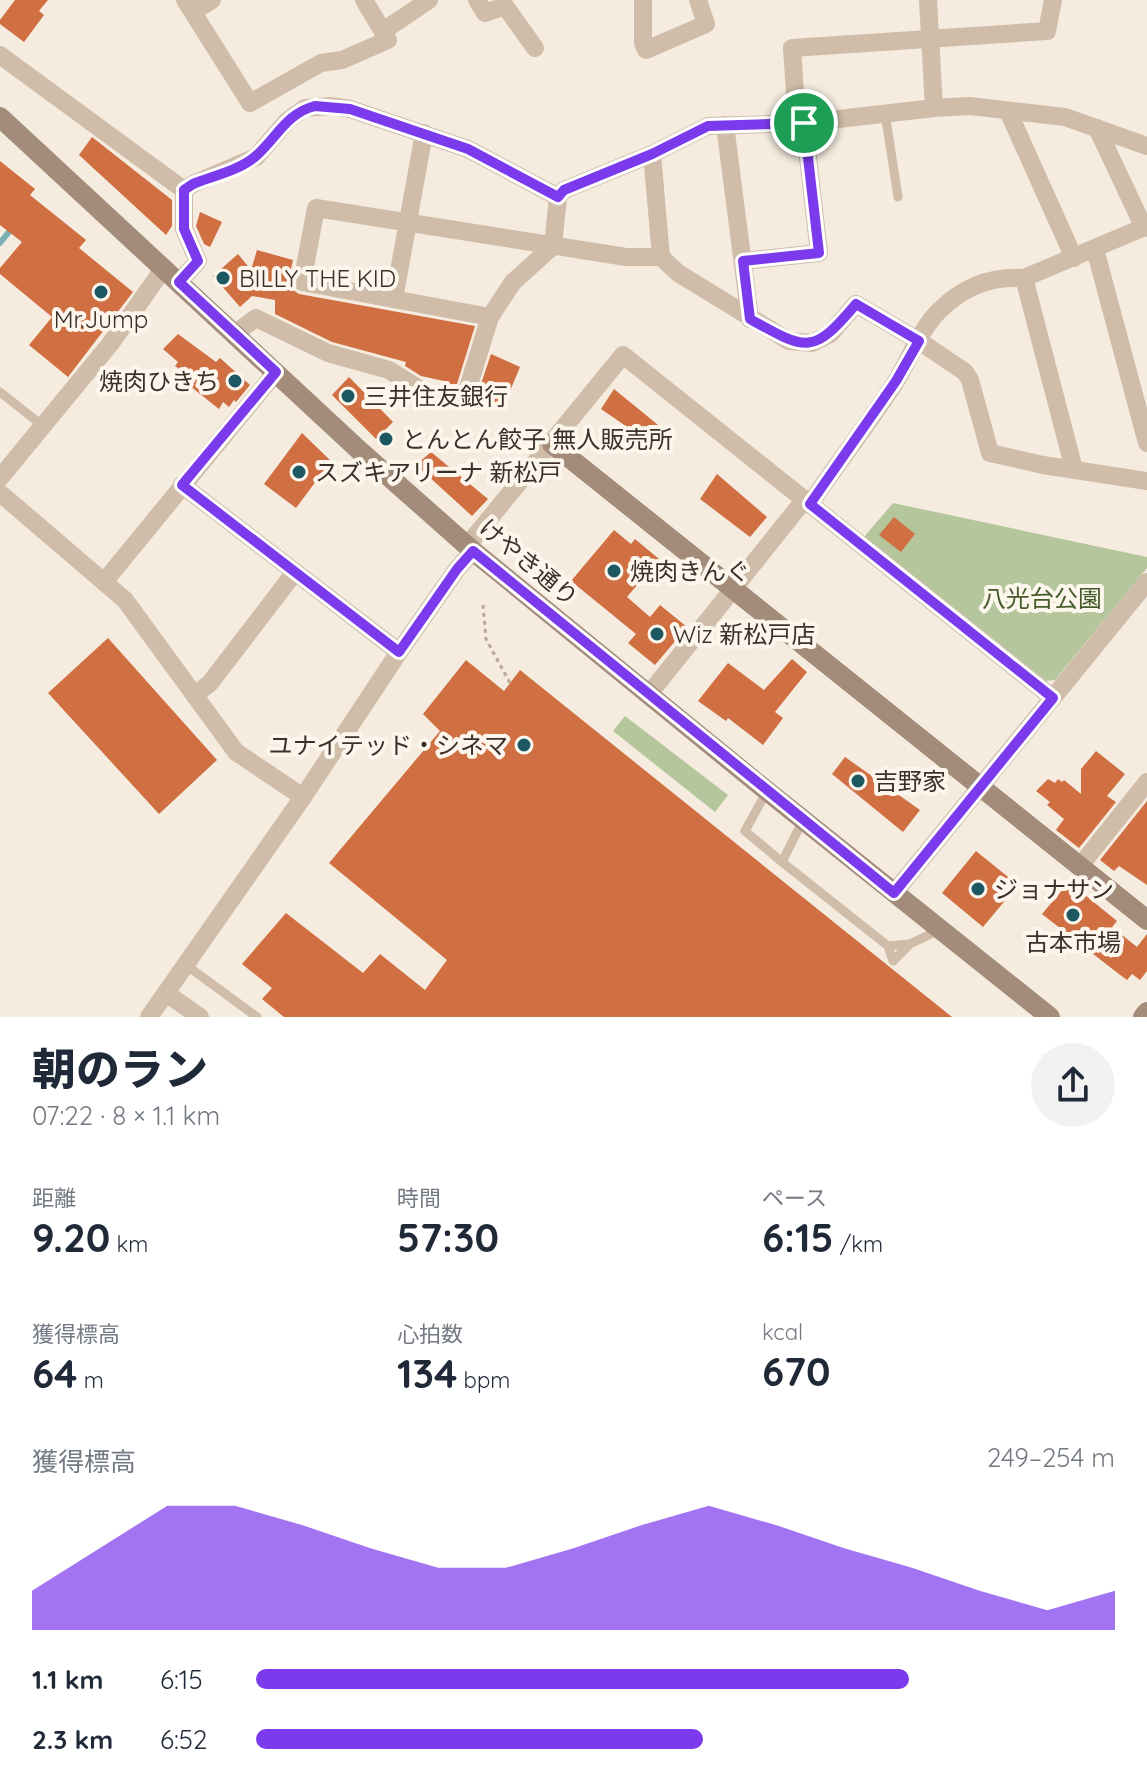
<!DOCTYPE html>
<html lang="ja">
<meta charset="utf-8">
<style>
:root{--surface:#fff;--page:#f2f2f3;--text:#1f2937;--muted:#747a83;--accent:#7c3aed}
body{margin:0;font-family:Quicksand,"Noto Sans JP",sans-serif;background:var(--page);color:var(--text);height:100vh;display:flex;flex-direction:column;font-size:30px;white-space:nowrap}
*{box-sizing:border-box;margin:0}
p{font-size:26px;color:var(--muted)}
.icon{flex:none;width:44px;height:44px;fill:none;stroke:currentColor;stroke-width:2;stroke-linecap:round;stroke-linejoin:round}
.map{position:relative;height:1017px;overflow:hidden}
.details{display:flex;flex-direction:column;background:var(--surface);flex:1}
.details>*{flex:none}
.pin{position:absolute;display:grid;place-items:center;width:68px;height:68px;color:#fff;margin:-34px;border:4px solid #fff;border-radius:50%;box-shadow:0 2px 8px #0007}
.round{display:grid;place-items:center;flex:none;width:84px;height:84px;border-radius:42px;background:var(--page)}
.summary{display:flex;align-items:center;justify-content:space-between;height:136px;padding:0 32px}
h1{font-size:44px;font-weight:800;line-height:60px}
.stats{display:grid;grid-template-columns:repeat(3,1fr);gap:12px;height:136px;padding:8px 32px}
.stats div{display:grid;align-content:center}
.stats b{font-size:40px;font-weight:800}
.stats small{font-size:22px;font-weight:400}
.stats p{font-size:22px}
.chart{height:224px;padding:16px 32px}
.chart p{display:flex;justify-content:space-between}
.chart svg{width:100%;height:144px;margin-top:8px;fill:var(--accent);opacity:.7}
ul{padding:0 32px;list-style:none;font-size:26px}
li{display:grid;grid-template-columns:128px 96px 1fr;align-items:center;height:60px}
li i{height:20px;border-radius:10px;background:var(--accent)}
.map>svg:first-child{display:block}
.green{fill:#b5c69d}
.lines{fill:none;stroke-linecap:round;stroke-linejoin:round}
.stream{stroke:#7bafb5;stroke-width:6}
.building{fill:#d06f42}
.path{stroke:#bba793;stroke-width:3;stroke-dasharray:4 4;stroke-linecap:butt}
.lane{stroke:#cfbda9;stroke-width:9}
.street{stroke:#cfbda9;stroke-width:18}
.secondary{stroke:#a38c7a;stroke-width:20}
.route-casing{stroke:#fff;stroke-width:16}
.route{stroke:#7c3aed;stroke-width:10}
.poi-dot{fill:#1b5862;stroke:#fcf6ed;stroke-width:3}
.labels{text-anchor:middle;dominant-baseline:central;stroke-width:8;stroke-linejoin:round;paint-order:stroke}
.poi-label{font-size:24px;fill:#3c312a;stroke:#fcf6ed;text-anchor:start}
.street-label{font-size:24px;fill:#3c312a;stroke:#fcf6ed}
.park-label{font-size:24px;fill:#475c2b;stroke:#fcf6ed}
</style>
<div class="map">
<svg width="1147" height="1017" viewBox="0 0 1147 1017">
<rect width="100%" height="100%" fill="#f5ecdf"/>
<g class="green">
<path d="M893,503l254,54v11l-92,112 -9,1 -182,-144z"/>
<path d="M625,716l103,79 -13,17 -102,-81z"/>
</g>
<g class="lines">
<path class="stream" d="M0,243l12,-15"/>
</g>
<g class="building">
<path d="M15,0h33l-9,11 5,4 -20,27 -24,-18v-4z"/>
<path d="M92,137l80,63v26l-6,9 -87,-80z"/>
<path d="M0,161l35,28 -5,6 56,45 -7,8 54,44 -65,85 -39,-32 23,-28 -52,-43v-6l22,-26 -22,-17z"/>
<path d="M200,212l22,10 -12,25 -6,-3 -8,-18z"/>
<path d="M257,250l36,10 -6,26 12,8 176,32 -18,58h-13v-3l-23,-5 -16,-10 1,-4 -74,-20 -57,-28v-14l-23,-4 -12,11 -27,-31 25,-22 13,16z"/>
<path d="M178,334l38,28 4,-4 30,27 -14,17 -2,-2 -5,7 -6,-5 -4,7 -34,-27 2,-3 -4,-3 2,-3 -10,-7 3,-4 -15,-13z"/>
<path d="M491,354l29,13 -18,43 -26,-11z"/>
<path d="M349,377l44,45 -17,17 -44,-44z"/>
<path d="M614,389l49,40 -14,13 -48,-33z"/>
<path d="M302,433l29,28 -35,47 -32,-24z"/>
<path d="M431,452l57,47 -16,17 -56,-51z"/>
<path d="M717,474l50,43 -17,20 -50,-38z"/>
<path d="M894,517l21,17 -14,18 -22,-17z"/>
<path d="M614,530l17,14 4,-5 24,20 -32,38 23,20 10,-12 27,22 -32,38 -27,-22 8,-9 -65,-53z"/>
<path d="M108,638l109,122 -58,54 -111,-121z"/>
<path d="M792,659l15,13 -32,40 8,6 -20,27 -35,-27 -2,3 -28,-20 30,-38 36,27z"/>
<path d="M466,660l38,31 16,-21 432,347h-668l-22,-18 10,-11 -30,-24 44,-51 77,60 17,-19 45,36 22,-30 -118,-97 111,-132 -17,-17z"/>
<path d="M1096,751l29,23 -18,22 9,6 -37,46 -23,-18 8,-11 -17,-14 3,-3 -14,-11 12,-12 7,4 3,-4 4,3 2,-2 17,14v-25z"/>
<path d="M845,757l75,53 -17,22 -71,-58z"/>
<path d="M1147,801v84l-28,-19 -5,5 -14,-11z"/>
<path d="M976,851l42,34 -35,42 -41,-34z"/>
<path d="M1069,882l48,39 -5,6 25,20 10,-13v37l-7,9 -8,-6 -5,6 -12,-9 -73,-57z"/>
</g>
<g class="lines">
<path class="path" d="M483,605l3,34 24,44"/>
<g class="lane">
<path d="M885,113l13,84"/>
<path d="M0,392l43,34"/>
<path d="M767,791l-22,40 37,31 21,-42"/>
<path d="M782,862l106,84"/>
<path d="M910,944l-22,2 5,15 17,-17 29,-14"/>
<path d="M186,965l71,52"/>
</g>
<g class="street">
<path d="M185,0l65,103 71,-40 21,-3 46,-20 -24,-40"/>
<path d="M477,0l8,13 20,-7 30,42"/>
<path d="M643,0v43l3,7 60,-26 -8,-24"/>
<path d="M928,0l6,108"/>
<path d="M193,12l19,-12"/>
<path d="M383,31l46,-31"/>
<path d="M0,55l184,135"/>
<path d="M1008,111l66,147"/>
<path d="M797,123l-5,-75 255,-17 6,-31"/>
<path d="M725,125l25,194"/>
<path d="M1097,128l47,100"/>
<path d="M652,154l9,103"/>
<path d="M1095,249l52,194"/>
<path d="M743,261l76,-8 -15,-130"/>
<path d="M1024,278l50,191"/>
<path d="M179,282l19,-21 -14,-32v-39l9,-6 63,-27 32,-37 17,-12 26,-2 19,3 118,40 90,48 6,-7 88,-36 56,-28 96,-3 130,-15 36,-2 95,11 82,29"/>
<path d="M394,299l30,-166"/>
<path d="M490,317l-188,-35 14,-74 310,49h35l17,16 111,68 23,2 18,-9 26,-30 63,37 46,31 5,8 20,73 53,12 104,16"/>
<path d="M234,334l22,-16 72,35 61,17 40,25 30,3 8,-7 23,-74 23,-35 40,-36 5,-49"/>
<path d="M0,478l111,-135 53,-75"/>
<path d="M182,485l217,167"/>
<path d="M0,493l125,107 111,152 67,45"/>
<path d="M810,504c28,-41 58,-80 85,-121 15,-24 25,-54 45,-73 23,-23 52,-34 84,-32l123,-52"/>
<path d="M467,546l156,-191 430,343"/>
<path d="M104,582l172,-210"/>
<path d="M649,694l156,-195"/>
<path d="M195,695l15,-12 85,-111"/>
<path d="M1080,866l67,-84"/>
<path d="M894,893l253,-311"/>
<path d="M166,993l34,24"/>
<path d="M149,1017l154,-220 96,-145 58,-83 16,-18"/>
</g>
<g class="secondary">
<path d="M0,117l360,334 113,100 294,240 283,226"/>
<path d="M552,444l595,476"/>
<path d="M1143,1017l4,-5"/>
</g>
</g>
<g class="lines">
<defs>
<path id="route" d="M315,106l35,3 118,40 90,48 6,-7 88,-36 56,-28 96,-3 15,130 -76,8 7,58c57,32 63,36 106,-15l63,37 -23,40 -86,123 243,194 -159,195 -421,-342 -16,18 -58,83 -217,-167 94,-113 -97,-90 19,-21 -14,-32v-39l9,-6c20,-8 48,-14 64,-29 20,-18 30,-42 58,-49z"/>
</defs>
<use href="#route" class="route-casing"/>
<use href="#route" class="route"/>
</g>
<g class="poi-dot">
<circle cx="223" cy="278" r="8"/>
<circle cx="101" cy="292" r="8"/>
<circle cx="235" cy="381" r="8"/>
<circle cx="348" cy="396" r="8"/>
<circle cx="386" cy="439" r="8"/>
<circle cx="299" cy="472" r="8"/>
<circle cx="614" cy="571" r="8"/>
<circle cx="657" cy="634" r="8"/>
<circle cx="524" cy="745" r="8"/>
<circle cx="858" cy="781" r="8"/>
<circle cx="978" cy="889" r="8"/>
<circle cx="1073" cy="915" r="8"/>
</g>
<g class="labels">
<g class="poi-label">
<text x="239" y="278">BILLY THE KID</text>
<text x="101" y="319" text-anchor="middle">Mr.Jump</text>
<text x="219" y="381" text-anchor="end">焼肉ひきち</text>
<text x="364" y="396">三井住友銀行</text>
<text x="402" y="439">とんとん餃子 無人販売所</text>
<text x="315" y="472">スズキアリーナ 新松戸</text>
<text x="630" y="571">焼肉きんぐ</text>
<text x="673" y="634">Wiz 新松戸店</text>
<text x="508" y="745" text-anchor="end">ユナイテッド・シネマ</text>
<text x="874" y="781">吉野家</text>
<text x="994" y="889">ジョナサン</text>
<text x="1073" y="942" text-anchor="middle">古本市場</text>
</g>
<g class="street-label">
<text transform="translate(529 562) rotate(40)">けやき通り</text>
</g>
<g class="park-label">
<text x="1042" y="598">八光台公園</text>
</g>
</g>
</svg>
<div class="pin" style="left:804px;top:123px;background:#1e9e55"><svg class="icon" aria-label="arrive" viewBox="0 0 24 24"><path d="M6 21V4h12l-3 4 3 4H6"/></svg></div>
</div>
<section class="details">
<div class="summary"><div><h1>朝のラン</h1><p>07:22 · 8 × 1.1 km</p></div><a class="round"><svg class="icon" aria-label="share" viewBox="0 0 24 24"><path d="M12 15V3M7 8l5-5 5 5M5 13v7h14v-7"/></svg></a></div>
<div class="stats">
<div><p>距離</p><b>9.20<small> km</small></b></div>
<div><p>時間</p><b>57:30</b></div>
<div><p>ペース</p><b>6:15<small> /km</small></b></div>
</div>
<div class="stats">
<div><p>獲得標高</p><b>64<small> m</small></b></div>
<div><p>心拍数</p><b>134<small> bpm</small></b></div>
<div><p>kcal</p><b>670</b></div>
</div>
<div class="chart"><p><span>獲得標高</span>249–254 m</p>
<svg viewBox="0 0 160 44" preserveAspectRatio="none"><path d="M0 44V32L10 19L20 6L30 6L40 12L50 19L60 25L70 25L80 19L90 12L100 6L110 12L120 19L130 25L140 32L150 38L160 32V44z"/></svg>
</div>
<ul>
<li><b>1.1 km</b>6:15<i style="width:76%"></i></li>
<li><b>2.3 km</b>6:52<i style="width:52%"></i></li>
</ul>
</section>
